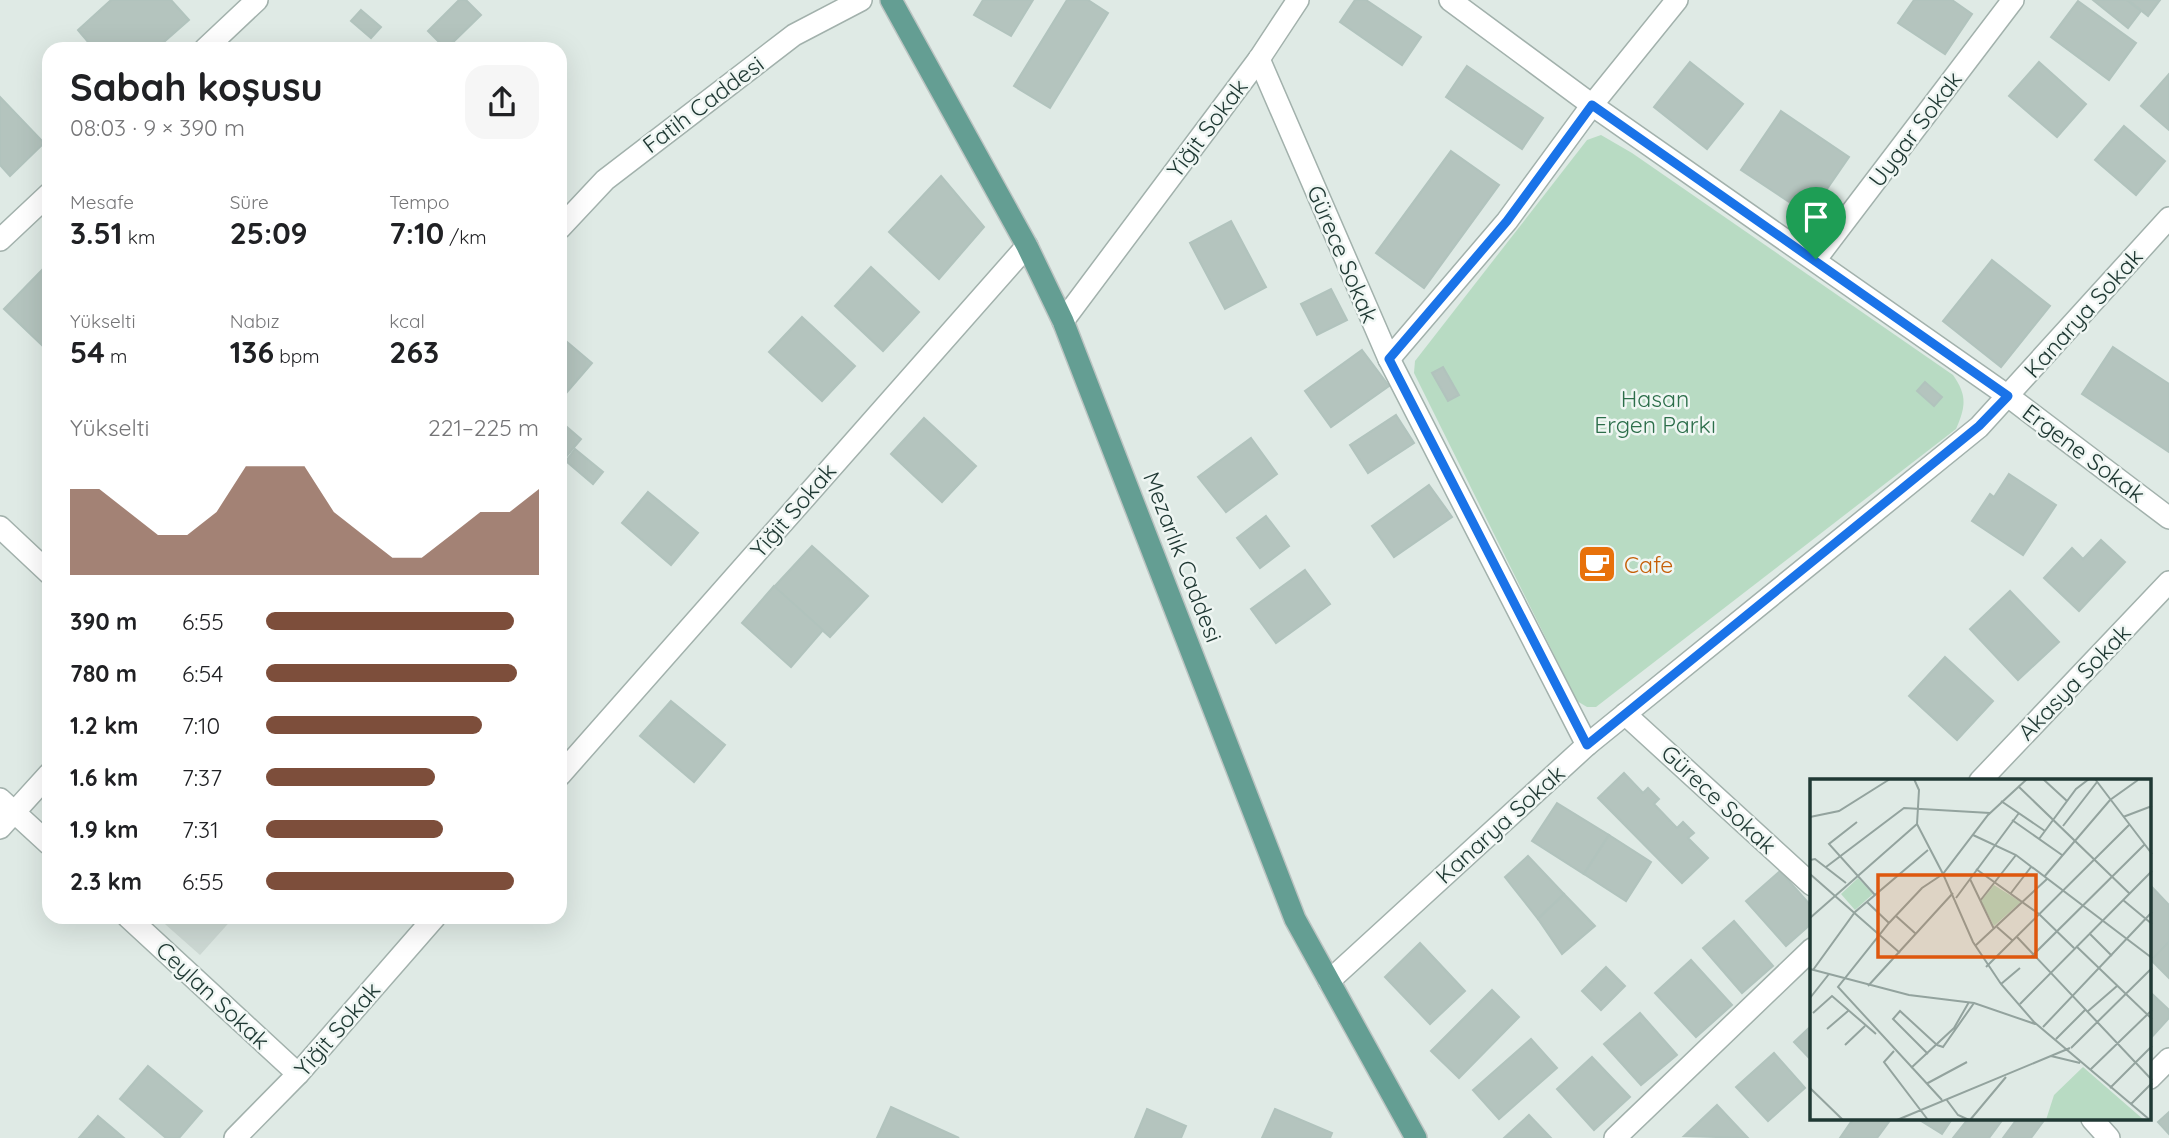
<!DOCTYPE html>
<html lang="tr">
<meta charset="utf-8">
<style>
:root{--surface:#fff;--page:#f6f6f6;--text:#202124;--muted:#757577;--accent:#7d4e3b}
body{margin:0;font-family:Quicksand,sans-serif;background:var(--page);color:var(--text);height:100vh;display:flex;flex-direction:column;font-size:26px;white-space:nowrap}
*{box-sizing:border-box;margin:0}
p{font-size:23px;color:var(--muted)}
.icon{flex:none;width:38px;height:38px;fill:none;stroke:currentColor;stroke-width:2;stroke-linecap:round;stroke-linejoin:round}
.map{position:relative;flex:1;overflow:hidden}
.drawer{position:absolute;left:42px;top:42px;width:525px;height:882px;display:flex;flex-direction:column;background:var(--surface);border-radius:21px;box-shadow:0 7px 28px #0002}
.drawer>*{flex:none}
.pin{position:absolute;display:grid;place-items:center;width:60px;height:60px;color:#fff;margin:-72px -30px;border-radius:50% 50% 50% 0;rotate:-45deg;box-shadow:0 0 7px #0007}
.pin .icon{rotate:45deg}
.round{display:grid;place-items:center;flex:none;width:74px;height:74px;border-radius:21px;background:var(--page)}
.overview{display:flex;align-items:center;justify-content:space-between;height:119px;padding:0 28px}
h1{font-size:38px;font-weight:700;line-height:52px}
.figures{display:grid;grid-template-columns:repeat(3,1fr);gap:10px;height:119px;padding:7px 28px}
.figures div{display:grid;align-content:center}
.figures b{font-size:30px;font-weight:700}
.figures small{font-size:19px;font-weight:400}
.figures p{font-size:19px}
.chart{height:196px;padding:14px 28px}
.chart p{display:flex;justify-content:space-between}
.chart svg{width:100%;height:126px;margin-top:7px;fill:var(--accent);opacity:.7}
ul{padding:0 28px;list-style:none;font-size:23px}
li{display:grid;grid-template-columns:112px 84px 1fr;align-items:center;height:52px}
li i{height:18px;border-radius:9px;background:var(--accent)}
.map>svg:first-child{display:block}
.built{fill:#cdd9d4}
.green{fill:#b8dbc3}
.building{fill:#b4c4be;stroke:#b1c3bd;stroke-width:2}
.lines{fill:none;stroke-linecap:round;stroke-linejoin:round}
.minor-casing{stroke:#a2b1ac;stroke-width:24}
.tertiary-casing{stroke:#a2b1ac;stroke-width:24}
.primary-casing{stroke:#bcc4c2;stroke-width:24}
.minor{stroke:#fff;stroke-width:21}
.tertiary{stroke:#fff;stroke-width:21}
.primary{stroke:#649e93;stroke-width:21}
.route-casing{stroke:#fff;stroke-width:14}
.route{stroke:#1a73e8;stroke-width:9}
.labels{text-anchor:middle;dominant-baseline:central;stroke-width:5;stroke-linejoin:round;paint-order:stroke}
.street-label{font-size:23px;fill:#203934;stroke:#eff6f3}
.park-label{font-size:23px;fill:#2c6e4a;stroke:#eff6f3}
.food-label{font-size:23px;fill:#c56008;stroke:#eff6f3;text-anchor:start}
.inset-road{fill:none;stroke:#93a39e;stroke-width:2}
.view{fill:#de570e;fill-opacity:0.15;stroke:#de570e;stroke-width:3.5}
.inset-edge{fill:none;stroke:#203934;stroke-width:3.5}
</style>
<div class="map">
<svg width="2169" height="1138" viewBox="0 0 2169 1138">
<rect width="100%" height="100%" fill="#dfeae5"/>
<path class="built" d="M157,917h77l-34,38z"/>
<path class="green" d="M1601,135l31,18 321,222c14,20 13,31 3,54l-360,278h-9l-10,-6 -163,-328 1,-12 172,-221z"/>
<g class="building">
<path d="M111,0h60l18,20 -33,29h-62l-16,-19z"/>
<path d="M459,0h7l15,15 -35,34 -18,-18z"/>
<path d="M983,0h50l-22,36 -37,-21z"/>
<path d="M1067,0h21l20,13 -58,95 -36,-22z"/>
<path d="M1355,0h11l55,37 -19,28 -62,-43z"/>
<path d="M1914,0h38l20,14 -27,40 -47,-31z"/>
<path d="M2093,0h34l14,11 -13,17z"/>
<path d="M2128,0h32l-12,16z"/>
<path d="M2078,1l58,42 -27,37 -58,-43z"/>
<path d="M361,10l20,17 -10,11 -20,-17z"/>
<path d="M1690,62l53,42 -36,45 -53,-42z"/>
<path d="M2039,62l47,42 -29,33 -48,-41z"/>
<path d="M1467,66l76,52 -21,31 -76,-52z"/>
<path d="M2169,74v56l-28,-24z"/>
<path d="M0,97l44,46 -34,33 -10,-11z"/>
<path d="M1781,111l68,46 -40,58 -68,-45z"/>
<path d="M2124,126l41,35 -29,34 -41,-35z"/>
<path d="M1451,151l48,34 -75,103 -48,-35z"/>
<path d="M941,176l43,51 -45,52 -50,-47z"/>
<path d="M1231,221l35,66 -41,22 -35,-66z"/>
<path d="M1992,260l58,46 -49,61 -58,-46z"/>
<path d="M871,267l48,45 -36,39 -48,-45z"/>
<path d="M42,270l7,7v75l-45,-43z"/>
<path d="M1331,289l16,31 -30,15 -16,-31z"/>
<path d="M802,317l53,49 -33,35 -53,-49z"/>
<path d="M560,336l32,27 -25,29 -7,-6z"/>
<path d="M2113,347l56,37v68l-87,-58z"/>
<path d="M1362,350l27,36 -58,41 -26,-36z"/>
<path d="M1443,367l16,28 -11,6 -16,-28z"/>
<path d="M1925,382l17,15 -8,9 -17,-15z"/>
<path d="M1396,415l18,28 -46,30 -18,-28z"/>
<path d="M924,418l52,48 -34,36 -51,-48z"/>
<path d="M560,421l21,18 -21,25z"/>
<path d="M1251,438l26,36 -51,38 -28,-35z"/>
<path d="M575,449l28,23 -10,12 -27,-23z"/>
<path d="M2009,474l47,31 -33,50 -51,-34 18,-27 4,3z"/>
<path d="M1429,485l23,32 -58,40 -22,-31z"/>
<path d="M648,492l50,41 -27,32 -49,-42z"/>
<path d="M1266,516l23,30 -29,22 -23,-30z"/>
<path d="M2101,540l24,22 -46,49 -35,-33 28,-30 11,11z"/>
<path d="M812,546l56,50 -38,41 -56,-50z"/>
<path d="M1305,570l25,34 -54,39 -25,-34z"/>
<path d="M774,586l49,44 -32,37 -49,-44z"/>
<path d="M2010,591l49,51 -41,38 -48,-51z"/>
<path d="M1945,657l48,44 -36,39 -48,-44z"/>
<path d="M671,701l54,44 -31,37 -54,-46z"/>
<path d="M1624,773l19,20 5,-5 11,11 -5,5 23,24 6,-6 11,11 -6,5 20,20 -26,25 -84,-85z"/>
<path d="M1557,803l52,32 -25,39 -52,-33z"/>
<path d="M1609,835l42,27 -25,39 -42,-27z"/>
<path d="M1528,856l36,38 -26,25 -33,-42z"/>
<path d="M1780,871l32,36v16l-26,23 -40,-45z"/>
<path d="M2150,885l19,20v37l-18,18z"/>
<path d="M1564,894l31,32 -33,28 -24,-35z"/>
<path d="M1734,921l39,45 -31,27 -39,-45z"/>
<path d="M2169,942v36l-18,-18z"/>
<path d="M1420,943l45,48 -35,33 -45,-47z"/>
<path d="M1691,960l41,45 -36,32 -41,-44z"/>
<path d="M1606,967l19,19 -24,24 -19,-19z"/>
<path d="M1492,990l27,27 -60,61 -28,-27z"/>
<path d="M2150,992l19,18v8l-19,21z"/>
<path d="M1640,1013l37,42 -36,30 -37,-41z"/>
<path d="M1812,1025v36l-18,-19z"/>
<path d="M1531,1039l26,29 -58,51 -26,-29z"/>
<path d="M1774,1053l31,35 -37,33 -32,-34z"/>
<path d="M1592,1057l38,40 -36,33 -37,-41z"/>
<path d="M148,1066l54,45 -23,27h-13l-46,-39z"/>
<path d="M1717,1105l31,33 -64,-2z"/>
<path d="M891,1107l68,31h-82z"/>
<path d="M1147,1109l39,17 -5,12h-46z"/>
<path d="M1275,1109l57,24 -2,5h-68z"/>
<path d="M2169,1112v22l-11,-12z"/>
<path d="M1529,1115l22,23h-47z"/>
<path d="M98,1116l26,22h-45z"/>
<path d="M1853,1119h38l-14,19h-37z"/>
<path d="M1918,1119h34l-10,15z"/>
<path d="M1968,1119h35l-14,19h-36z"/>
<path d="M2017,1119h28l-14,19h-28z"/>
</g>
<g class="lines">
<defs>
<g id="minor">
<path d="M1450,0l142,105 416,291 161,122"/>
<path d="M205,49l52,-49"/>
<path d="M1259,59l130,300 198,386"/>
<path d="M0,240l49,-46"/>
<path d="M1816,259l197,-259"/>
<path d="M1063,321l196,-262 39,-59"/>
<path d="M1389,359l118,-138 85,-116 85,-105"/>
<path d="M0,527l49,46"/>
<path d="M1625,714l187,171"/>
<path d="M560,775l467,-529"/>
<path d="M1980,781l189,-199"/>
<path d="M0,799l49,45"/>
<path d="M128,917l170,157"/>
<path d="M1329,981l258,-236 392,-318 190,-209"/>
<path d="M2150,1078l19,-19"/>
<path d="M2092,1119l17,19"/>
<path d="M235,1138l63,-64 137,-157"/>
<path d="M1615,1138l197,-189"/>
</g>
<g id="tertiary">
<path d="M560,228l45,-48 189,-145 67,-35"/>
<path d="M0,828l49,-54"/>
</g>
<path id="primary" d="M891,0l136,246 36,75 232,598 121,219"/>
</defs>
<use href="#minor" class="minor-casing"/>
<use href="#tertiary" class="tertiary-casing"/>
<use href="#primary" class="primary-casing"/>
<use href="#minor" class="minor"/>
<use href="#tertiary" class="tertiary"/>
<use href="#primary" class="primary"/>
</g>
<g class="lines">
<defs>
<path id="route" d="M1592,105l416,291 -29,30 -392,319 -198,-386 118,-138z"/>
</defs>
<use href="#route" class="route-casing"/>
<use href="#route" class="route"/>
</g>
<defs>
<symbol id="cafe-square" viewBox="-11 -11 22 22"><rect x="-9" y="-9" width="18" height="18" rx="4" fill="#e8710a" stroke="#eff6f3"/><path d="M-5.5-4.5H6V0H3Q3 3.5 0 3.5H-2.5Q-5.5 3.5-5.5 0ZM3-3.2v2h1.7v-2ZM-6 4.5H4V6H-6Z" fill="#fff"/></symbol>
</defs>
<g fill-rule="evenodd">
<use href="#cafe-square" x="1575" y="542" width="44" height="44"/>
</g>
<g class="labels">
<g class="street-label">
<text transform="translate(703 104) rotate(-37)">Fatih Caddesi</text>
<text transform="translate(1207 128) rotate(-53)">Yiğit Sokak</text>
<text transform="translate(1915 129) rotate(-53)">Uygar Sokak</text>
<text transform="translate(1343 254) rotate(67)">Gürece Sokak</text>
<text transform="translate(2083 313) rotate(-48)">Kanarya Sokak</text>
<text transform="translate(2084 453) rotate(37)">Ergene Sokak</text>
<text transform="translate(793 510) rotate(-49)">Yiğit Sokak</text>
<text transform="translate(1183 557) rotate(69)">Mezarlık Caddesi</text>
<text transform="translate(2074 682) rotate(-46)">Akasya Sokak</text>
<text transform="translate(1719 799) rotate(43)">Gürece Sokak</text>
<text transform="translate(1500 824) rotate(-42)">Kanarya Sokak</text>
<text transform="translate(213 995) rotate(43)">Ceylan Sokak</text>
<text transform="translate(337 1029) rotate(-49)">Yiğit Sokak</text>
</g>
<g class="park-label">
<text x="1655" y="398">Hasan<tspan x="1655" dy="26">Ergen Parkı</tspan></text>
</g>
<g class="food-label">
<text x="1624" y="564">Cafe</text>
</g>
</g>
<g transform="translate(1810 779)">
<rect width="341" height="341" fill="#dfeae5"/>
<path d="M48,99l15,16 -18,16 -14,-16zM184,106l27,17 -27,24 -13,-25zM273,288l61,53h-98l8,-25z" fill="#b8dbc3"/>
<path class="inset-road" d="M104,0l5,11 -2,34 26,50 -21,14 -33,35 -51,64 104,113M217,0l-39,36 -45,59 30,68 28,42 33,38 116,98M233,0l24,22M285,0l57,75M208,7l111,107M191,22l44,30M0,38l29,-6 51,-32M313,38l29,-11M202,41l50,35M47,43l-28,22 46,51M253,47l34,-44M163,56l43,20 136,103M229,60l37,-50 13,-10M0,81l5,-1 31,24M16,88l78,-59 86,5M166,90l63,45 35,34M0,95l90,79M234,98l66,-77 28,-20M160,100l24,50M201,114l20,-26M146,119l63,-85M313,121l29,24M170,122l36,-46M57,123l22,21M86,137l20,18M0,139l107,-94M187,148l16,14M279,154l23,23M207,158l135,143M165,167l72,-67M266,167l76,73M221,178l113,-112M176,188l143,-142M0,190l99,26 65,8 61,21M3,191l42,-58 73,-62M191,205l19,-16M58,207l85,-93M0,219l19,-24M210,225l132,-133M277,233l30,-26M3,234l19,-17 44,38M233,248l109,-115M17,250l21,-18M246,260l29,-29M35,266l20,-19M127,266l6,2 31,-44M261,269l81,-80M84,272l-10,11 44,58M118,275l-35,-35 7,-8 37,34M241,277l29,7M101,289l43,-40 15,-26M281,290l61,-59M116,305l41,-22M0,309l33,32M300,309l42,-42M136,320l12,16 11,5M321,325l21,-21M87,341l173,-72M160,341l36,-43"/>
<path class="view" d="M68,96h158v82h-158z"/>
<rect width="341" height="341" class="inset-edge"/>
</g>
</svg>
<div class="pin" style="left:1816px;top:259px;background:#1e9e55"><svg class="icon" aria-label="arrive" viewBox="0 0 24 24"><path d="M6 21V4h12l-3 4 3 4H6"/></svg></div>
<section class="drawer">
<div class="overview"><div><h1>Sabah koşusu</h1><p>08:03 · 9 × 390 m</p></div><a class="round"><svg class="icon" aria-label="share" viewBox="0 0 24 24"><path d="M12 15V3M7 8l5-5 5 5M5 13v7h14v-7"/></svg></a></div>
<div class="figures">
<div><p>Mesafe</p><b>3.51<small> km</small></b></div>
<div><p>Süre</p><b>25:09</b></div>
<div><p>Tempo</p><b>7:10<small> /km</small></b></div>
</div>
<div class="figures">
<div><p>Yükselti</p><b>54<small> m</small></b></div>
<div><p>Nabız</p><b>136<small> bpm</small></b></div>
<div><p>kcal</p><b>263</b></div>
</div>
<div class="chart"><p><span>Yükselti</span>221–225 m</p>
<svg viewBox="0 0 160 44" preserveAspectRatio="none"><path d="M0 44V14L10 14L20 22L30 30L40 30L50 22L60 6L70 6L80 6L90 22L100 30L110 38L120 38L130 30L140 22L150 22L160 14V44z"/></svg>
</div>
<ul>
<li><b>390 m</b>6:55<i style="width:91%"></i></li>
<li><b>780 m</b>6:54<i style="width:92%"></i></li>
<li><b>1.2 km</b>7:10<i style="width:79%"></i></li>
<li><b>1.6 km</b>7:37<i style="width:62%"></i></li>
<li><b>1.9 km</b>7:31<i style="width:65%"></i></li>
<li><b>2.3 km</b>6:55<i style="width:91%"></i></li>
</ul>
</section>
</div>
